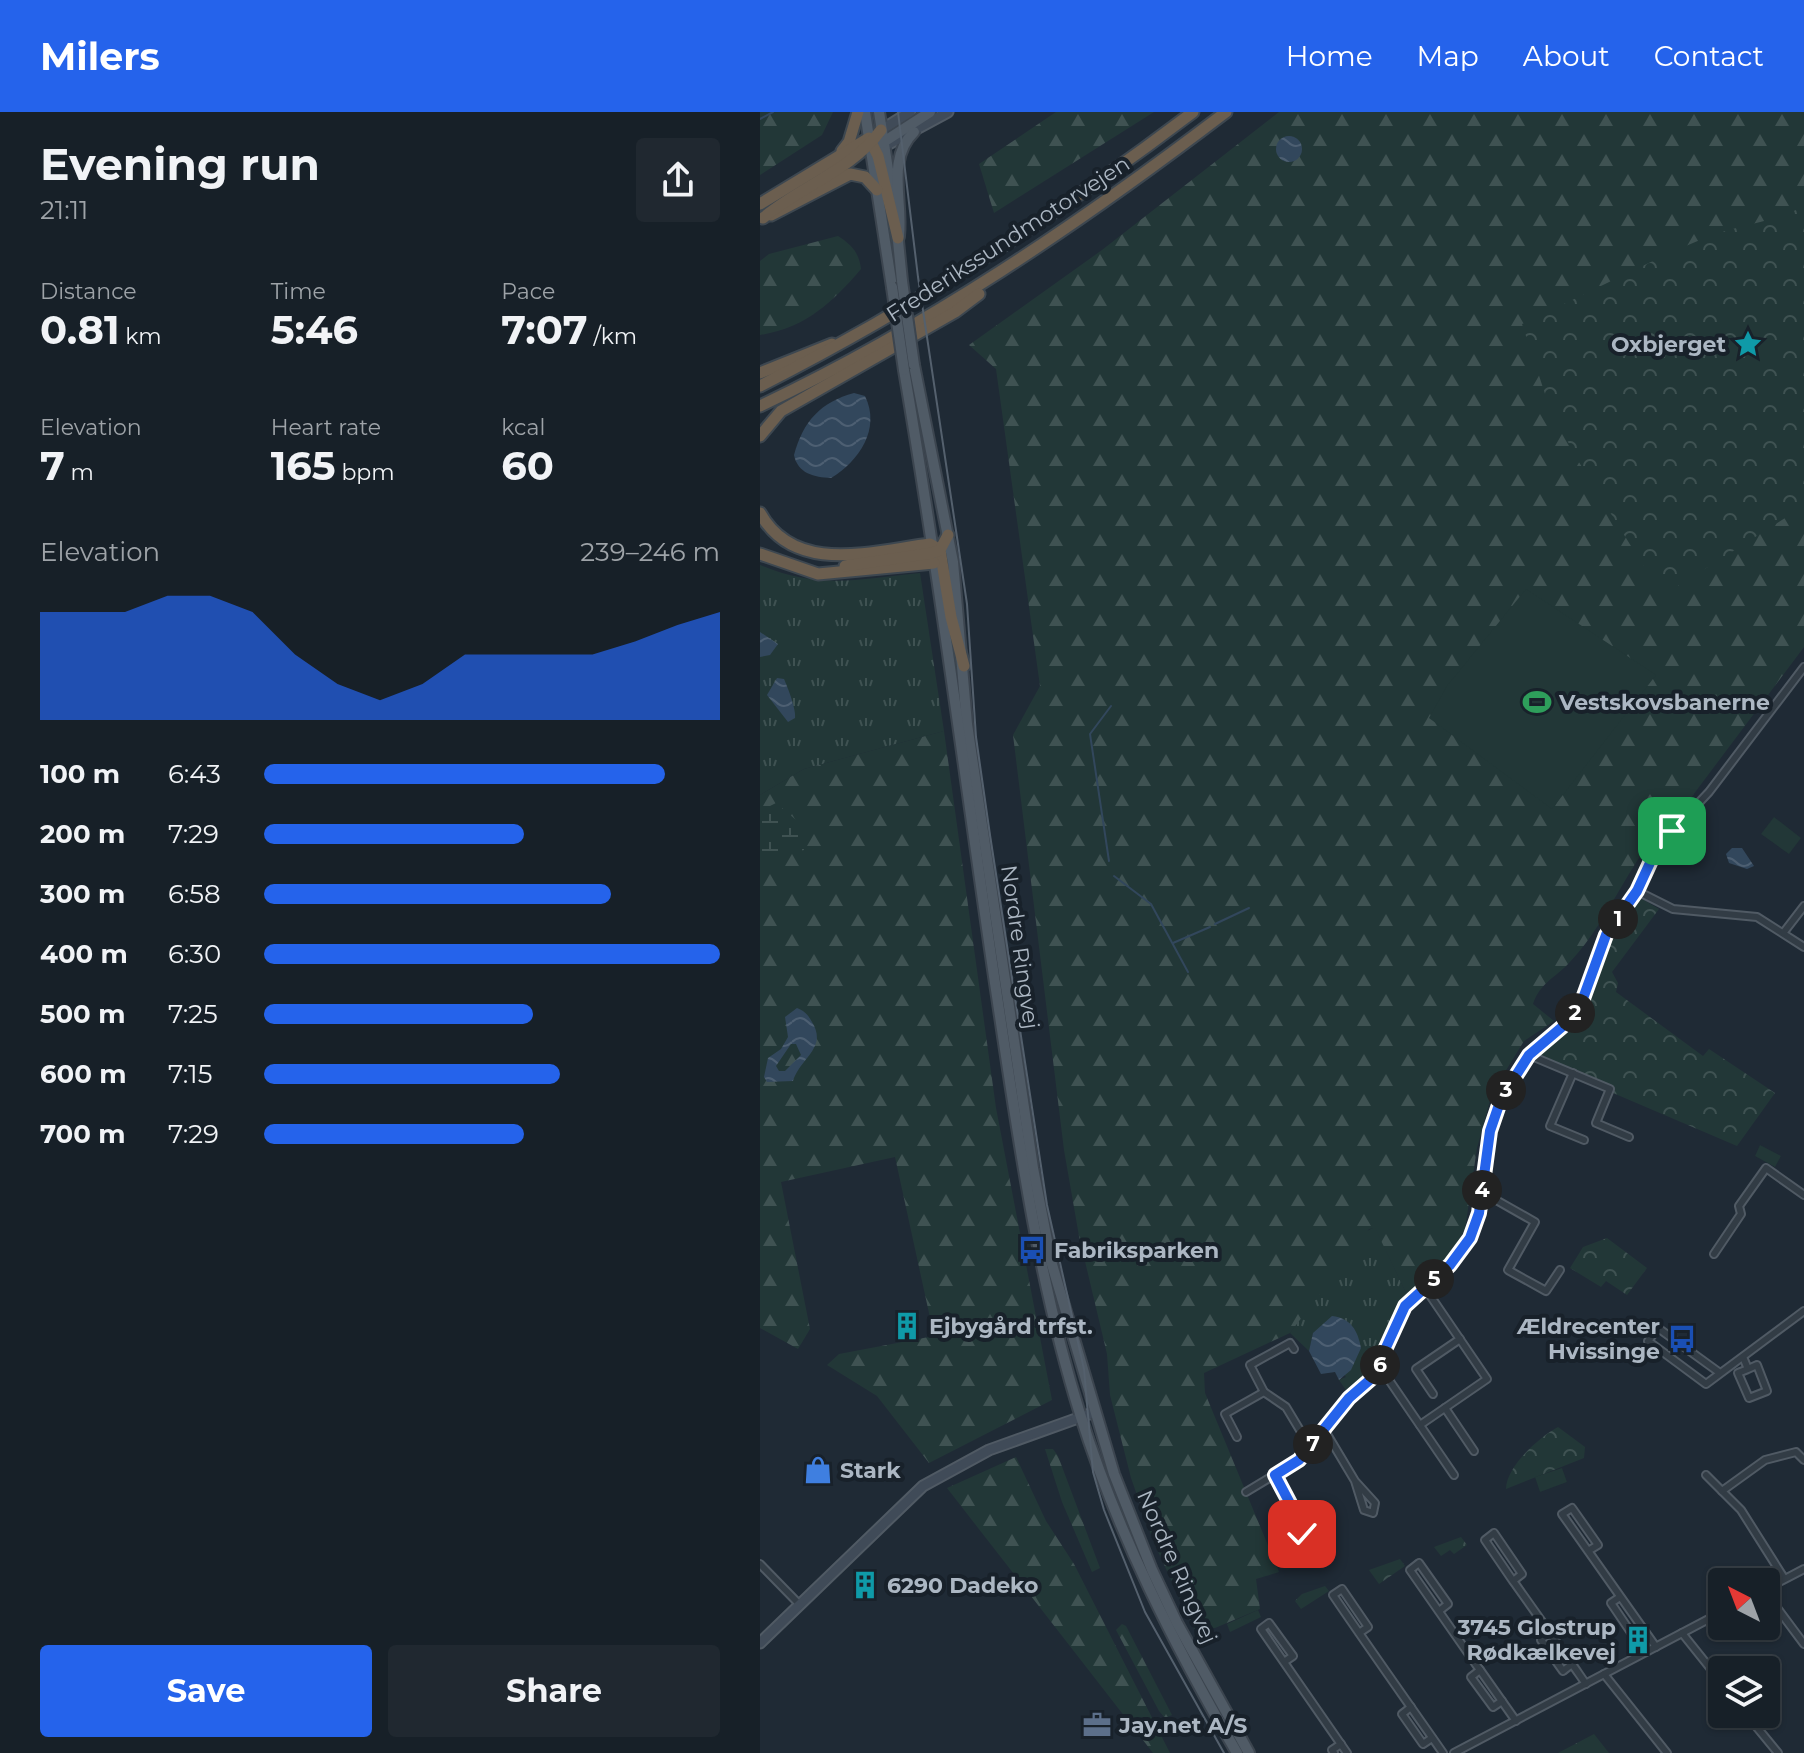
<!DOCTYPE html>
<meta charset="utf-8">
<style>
:root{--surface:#172028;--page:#202830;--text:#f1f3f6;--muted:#9ea3a8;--line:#363e45;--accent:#2563eb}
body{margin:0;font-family:Montserrat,sans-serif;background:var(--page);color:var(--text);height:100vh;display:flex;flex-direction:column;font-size:30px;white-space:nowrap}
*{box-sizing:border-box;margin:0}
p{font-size:26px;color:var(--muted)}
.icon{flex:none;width:44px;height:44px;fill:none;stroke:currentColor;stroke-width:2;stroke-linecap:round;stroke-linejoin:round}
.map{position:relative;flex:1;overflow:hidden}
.details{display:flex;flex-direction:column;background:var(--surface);width:760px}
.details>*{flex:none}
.needle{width:52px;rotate:318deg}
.tools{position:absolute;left:948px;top:1456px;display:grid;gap:16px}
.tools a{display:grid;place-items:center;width:72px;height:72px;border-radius:8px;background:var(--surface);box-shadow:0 2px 6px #0004,0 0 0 2px var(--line);font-size:40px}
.pin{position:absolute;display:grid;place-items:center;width:68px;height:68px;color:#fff;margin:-34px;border-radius:16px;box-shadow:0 4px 12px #0006}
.km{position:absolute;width:40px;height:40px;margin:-20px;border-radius:50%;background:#222;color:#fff;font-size:22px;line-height:40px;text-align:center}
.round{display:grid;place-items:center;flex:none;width:84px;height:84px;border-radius:8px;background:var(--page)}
.overview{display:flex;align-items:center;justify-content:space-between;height:136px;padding:0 40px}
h1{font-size:44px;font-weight:700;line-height:60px}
.figures{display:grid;grid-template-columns:repeat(3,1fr);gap:12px;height:136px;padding:8px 40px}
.figures div{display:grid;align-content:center}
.figures b{font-size:40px;font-weight:700}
.figures small{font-size:22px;font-weight:400}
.figures p{font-size:22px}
.chart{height:224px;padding:16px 40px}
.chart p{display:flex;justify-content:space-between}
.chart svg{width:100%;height:144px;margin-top:8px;fill:var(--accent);opacity:.7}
.button{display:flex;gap:16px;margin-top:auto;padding:16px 40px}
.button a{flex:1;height:92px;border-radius:8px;background:var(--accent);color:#fff;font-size:32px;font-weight:700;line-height:92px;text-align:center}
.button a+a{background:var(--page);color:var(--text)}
ul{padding:0 40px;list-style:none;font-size:26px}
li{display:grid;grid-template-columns:128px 96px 1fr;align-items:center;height:60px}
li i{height:20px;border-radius:10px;background:var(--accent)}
header{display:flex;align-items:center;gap:48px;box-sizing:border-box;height:112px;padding:0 40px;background:var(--accent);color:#fff}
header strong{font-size:38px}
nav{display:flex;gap:44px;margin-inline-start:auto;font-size:28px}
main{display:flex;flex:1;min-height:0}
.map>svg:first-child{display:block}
.grass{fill:url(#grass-tufts)}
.forest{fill:url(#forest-firs)}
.wetland{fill:url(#wetland-marsh)}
.park{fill:url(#park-crowns)}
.pitch{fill:#223737}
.water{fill:url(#water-waves);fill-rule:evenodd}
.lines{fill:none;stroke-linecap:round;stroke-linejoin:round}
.stream{stroke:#32475c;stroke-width:2}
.street-casing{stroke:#505a64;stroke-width:10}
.secondary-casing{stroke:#505a64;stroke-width:13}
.primary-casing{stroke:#3c454f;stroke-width:14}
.highway-casing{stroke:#3d4750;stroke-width:15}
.street{stroke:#323c45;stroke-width:6}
.secondary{stroke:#404b58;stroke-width:9}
.primary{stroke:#505b66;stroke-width:10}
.highway{stroke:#6b5e4f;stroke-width:11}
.tram{stroke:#54606d;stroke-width:2}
.primary-bridge-casing{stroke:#3c454f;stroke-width:14;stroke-linecap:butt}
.primary-bridge{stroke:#505b66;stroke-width:10}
.route-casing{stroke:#fff;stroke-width:16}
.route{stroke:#2563eb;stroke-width:10}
.labels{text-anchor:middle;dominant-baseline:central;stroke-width:8;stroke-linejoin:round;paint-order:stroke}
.street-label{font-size:22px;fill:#acb7c3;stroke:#18212a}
.poi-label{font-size:22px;font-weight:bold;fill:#acb7c3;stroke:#18212a;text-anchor:start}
</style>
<header>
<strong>Milers</strong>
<nav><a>Home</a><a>Map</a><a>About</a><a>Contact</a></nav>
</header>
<main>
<section class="details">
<div class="overview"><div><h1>Evening run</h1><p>21:11</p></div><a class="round"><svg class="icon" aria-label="share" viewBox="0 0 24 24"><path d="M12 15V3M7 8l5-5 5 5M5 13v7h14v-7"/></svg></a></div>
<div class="figures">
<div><p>Distance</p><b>0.81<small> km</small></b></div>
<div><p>Time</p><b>5:46</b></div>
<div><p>Pace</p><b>7:07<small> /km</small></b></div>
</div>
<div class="figures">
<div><p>Elevation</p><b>7<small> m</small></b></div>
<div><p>Heart rate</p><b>165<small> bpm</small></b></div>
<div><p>kcal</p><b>60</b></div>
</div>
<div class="chart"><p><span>Elevation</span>239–246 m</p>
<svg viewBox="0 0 160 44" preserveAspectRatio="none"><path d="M0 44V11L10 11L20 11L30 6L40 6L50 11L60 24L70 33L80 38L90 33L100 24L110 24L120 24L130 24L140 20L150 15L160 11V44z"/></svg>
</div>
<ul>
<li><b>100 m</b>6:43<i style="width:88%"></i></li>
<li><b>200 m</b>7:29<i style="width:57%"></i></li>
<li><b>300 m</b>6:58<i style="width:76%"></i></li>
<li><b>400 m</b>6:30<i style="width:100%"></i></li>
<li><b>500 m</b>7:25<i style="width:59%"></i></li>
<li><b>600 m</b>7:15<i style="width:65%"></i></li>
<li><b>700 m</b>7:29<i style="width:57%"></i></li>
</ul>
<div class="button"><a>Save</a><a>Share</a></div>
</section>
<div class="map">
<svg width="1044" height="1641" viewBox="0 0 1044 1641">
<defs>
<pattern id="grass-tufts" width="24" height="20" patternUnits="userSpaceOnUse" patternTransform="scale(2)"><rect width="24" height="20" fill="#223737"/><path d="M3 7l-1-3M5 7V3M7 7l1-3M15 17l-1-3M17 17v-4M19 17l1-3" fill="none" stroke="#3f5252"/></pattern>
<pattern id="forest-firs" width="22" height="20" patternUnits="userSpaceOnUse" patternTransform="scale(2)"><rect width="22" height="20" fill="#223737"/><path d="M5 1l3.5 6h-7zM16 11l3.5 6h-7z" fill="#3f5252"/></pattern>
<pattern id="wetland-marsh" width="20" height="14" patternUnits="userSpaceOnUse" patternTransform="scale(2)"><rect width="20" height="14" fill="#223737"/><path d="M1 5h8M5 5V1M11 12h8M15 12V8" fill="none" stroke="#3f5252"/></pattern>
<pattern id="park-crowns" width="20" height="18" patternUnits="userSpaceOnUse" patternTransform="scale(2)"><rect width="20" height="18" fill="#223737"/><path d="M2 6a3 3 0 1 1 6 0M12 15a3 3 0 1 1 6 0" fill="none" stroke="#3f5252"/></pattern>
<pattern id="water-waves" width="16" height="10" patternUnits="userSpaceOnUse" patternTransform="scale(2)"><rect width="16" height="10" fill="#32475c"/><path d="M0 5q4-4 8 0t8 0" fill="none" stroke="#4d5f72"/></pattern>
</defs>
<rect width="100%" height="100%" fill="#1f2a35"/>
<g class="grass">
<path d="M0,453c57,25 100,14 160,8l24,158 -140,38 -44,26z"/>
<path d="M615,1115l32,68c-21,33 -26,74 -59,98l-9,-13 7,-3 -33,-44 -4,18 -19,-18 73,-100z"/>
</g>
<g class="forest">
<path d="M0,0h73l-11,23 -62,40z"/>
<path d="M296,0h98l-160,101 -15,-49z"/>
<path d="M519,0h525v535l-120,160c-52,40 -69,108 -115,156 -14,15 -29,20 -36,41l21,17 -30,20 -32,52 -15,55 -12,81 -14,25 -44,41 -32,-67 -6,1 -79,104 -86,40 1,20 74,179 -23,7 4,30 -45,19 -21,1 -40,-86 -23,-65 -21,-83 -3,-41 -28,-118 -15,-86 -51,-415 27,-49 -44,-317 -27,-24 133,-95z"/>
<path d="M78,124c14,9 21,17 23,33 -29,34 -56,59 -101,66v-74l9,-7z"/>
<path d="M184,619l52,377 56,292 -123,63 -52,-67 -50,-31 12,-11 95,-18 -39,-179 -114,25 29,147 -12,20 -38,-21v-533l44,-26z"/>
<path d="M285,1337h8l5,7 42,112 -8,4 -30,-70z"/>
<path d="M256,1345l30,64 28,43 96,189h-17l-206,-265z"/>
<path d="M362,1512l4,2 46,89 -7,3 -6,-7 -43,-81z"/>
</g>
<path class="wetland" d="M16,691l26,22 2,25 -30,7 -14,-5v-41z"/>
<g class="park">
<path d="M1044,94v300l-142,90 -85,-137 -28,-53 -27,-82c59,-27 118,-59 178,-84 34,-15 73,-17 104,-34z"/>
<path d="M879,785l20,12 -47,63 6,11 -2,9 87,64 6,-7 66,44 -38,53 -124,-53v-6l-77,-33 40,-35 13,-21 16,-54z"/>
<path d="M847,1126l40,30 -20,27 -21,-14 -5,6 -31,-19 13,-21z"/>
<path d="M798,1315l27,20 -1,11 -78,31c0,-22 33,-52 52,-62z"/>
<path d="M701,1425l6,8 -13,9 -4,-4 -9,6 -7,-9z"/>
<path d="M640,1447l5,7 -26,18 -10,-14z"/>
<path d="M565,1474l4,5 -28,18 -6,-8 7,-7z"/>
<path d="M498,1498l3,7 -31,15 -3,-8z"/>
<path d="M834,1622l15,19h-51z"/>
</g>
<g class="pitch">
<path d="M766,477l130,86 -104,134 -123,-91 18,-32z"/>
<path d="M1014,705l27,21 -12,16 -28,-20z"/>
<path d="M1000,1033l21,11 -6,11 -20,-11z"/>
<path d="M802,1356l5,14 -27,10 -5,-15z"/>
</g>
<g class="water">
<circle cx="529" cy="37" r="13"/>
<path d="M94,281l11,3c16,33 -6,65 -34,82 -17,-1 -33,-4 -37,-23 9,-34 27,-53 60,-62z"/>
<path d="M0,520l18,12 -8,11 -10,2z"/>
<path d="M17,566l7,1c4,9 12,30 11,39l-7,4 -21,-27z"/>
<path d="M972,736h10l12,18 -7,3 -18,-6 -3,-9z"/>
<path d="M37,896c8,3 11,7 15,14 16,26 -12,36 -19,59l-26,1 -3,-5 4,-19 13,-9 7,-12 -3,-20zM31,932h5l5,11 -16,16h-6l-3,-5z"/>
<path d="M572,1204c19,2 26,15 29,32l-10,22 -12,10 -4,-8 -14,2 -12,-23 4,-18z"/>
</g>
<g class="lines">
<g class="stream">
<path d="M0,7l13,-7"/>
<path d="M349,749l-19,-127 21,-28"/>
<path d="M354,764l37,28 37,68"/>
<path d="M455,812l34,-16"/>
<path d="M413,831l37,-16"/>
</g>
<defs>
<g id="street">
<path d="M877,779l36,18 84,8 47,30"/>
<path d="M1024,820l20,-26"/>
<path d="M769,943l81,34 -14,34 33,14"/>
<path d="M813,961l-23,53 34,14"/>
<path d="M722,1080l53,30 -27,48 38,21 14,-21"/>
<path d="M954,1142l27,-40 -2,-8 27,-38 38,27"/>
<path d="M534,1237l-4,-6 -40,22 14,27 22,15 24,40"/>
<path d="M983,1245l5,12 -10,4 11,25 18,-7 -10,-26 -9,4"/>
<path d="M960,1261l-62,-45 -10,13 58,43 98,-73"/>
<path d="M629,1268l65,95"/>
<path d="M673,1282l-17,-25 44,-30"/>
<path d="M685,1296l29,43"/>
<path d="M660,1313l67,-46 -62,-91"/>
<path d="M564,1317l31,52 9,29 9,3 2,-10 -20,-22"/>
<path d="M477,1325l-12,-23 39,-22"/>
<path d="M515,1363l10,23 6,34 8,4 4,-8 -18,-30"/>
<path d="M946,1363l35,35 43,68"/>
<path d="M962,1379l43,-31 31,-8 8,8"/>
<path d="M486,1380l53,-32 50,-62 23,-20 33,-72 58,-57 16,-36 11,-82 22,-51 17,-25 40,-34 12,-17 17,-54 39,-59 25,-49 47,-50 95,-125"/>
<path d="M828,1439l10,-6 -26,-37 -10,6 94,133"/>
<path d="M0,1452l39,40"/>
<path d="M753,1469l9,-7 -28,-41 -9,7 28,41 3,4 56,79c5,7 9,13 14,20"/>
<path d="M1006,1477l38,-20"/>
<path d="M1006,1481l38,51"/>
<path d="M860,1485l-9,6 21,31 10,-7"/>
<path d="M679,1499l9,-7 -29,-41 -9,7 67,96 3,4 36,51"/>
<path d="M599,1521l9,-6 -26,-38 -9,6c36,53 73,105 110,158"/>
<path d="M790,1521l-9,7 22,31 9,-7"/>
<path d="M922,1521l40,50"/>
<path d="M524,1550l9,-6 -24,-33 -8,6 86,124"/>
<path d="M720,1558l-9,7 22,30 9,-6"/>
<path d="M844,1562l63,79"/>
<path d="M651,1595l-9,7 21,30 9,-6"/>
<path d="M986,1602l32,39"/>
<path d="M574,1641l-2,-3 9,-6"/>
<path d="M694,1641l268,-141"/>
</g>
<g id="secondary">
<path d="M118,20l32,-20"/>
<path d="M125,34l63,-34"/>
<path d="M0,1531l163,-157 66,-36 106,-38"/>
</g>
<g id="primary">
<path d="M105,0l27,175"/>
<path d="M119,0l13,83"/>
<path d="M122,31l48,-31"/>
<path d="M137,119l5,50"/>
<path d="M139,124c4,-35 -13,-77 15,-104"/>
<path d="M154,253l39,197 14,162 66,444 18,93 63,213 38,96 25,53 72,130"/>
<path d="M144,258c35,204 61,409 91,613 22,145 41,290 85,431 38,120 94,231 157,339"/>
</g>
<g id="highway">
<path d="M82,39l7,-9 9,-30"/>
<path d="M0,92l109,-66 9,18 20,82"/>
<path d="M11,103l79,-41 15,3 12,13"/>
<path d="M3,106c38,-32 89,-48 118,-88"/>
<path d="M0,261l72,-29"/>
<path d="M0,274c154,-78 296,-170 433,-274"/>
<path d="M0,294c167,-79 319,-182 466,-294"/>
<path d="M0,324l21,-25 174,-99 24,-18"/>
<path d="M0,401c35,63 113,38 170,31l10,6 11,67 13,49"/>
<path d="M0,442l58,20 116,-11"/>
<path d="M85,454l87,-13 8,-3 8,-15"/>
</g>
</defs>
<use href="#street" class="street-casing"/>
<use href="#secondary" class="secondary-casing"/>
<use href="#primary" class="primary-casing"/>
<use href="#highway" class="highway-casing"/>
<use href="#street" class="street"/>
<use href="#secondary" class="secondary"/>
<use href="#primary" class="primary"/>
<use href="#highway" class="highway"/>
<path class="tram" d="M138,0l20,165 49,327 9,133 14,98 57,370 37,164 9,103 11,38 41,102 79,141"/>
<defs>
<g id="primary-bridge">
<path d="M142,169l12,84"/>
<path d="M132,175l12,83"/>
</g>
</defs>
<use href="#primary-bridge" class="primary-bridge-casing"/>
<use href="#primary-bridge" class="primary-bridge"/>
</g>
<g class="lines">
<defs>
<path id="route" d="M542,1422l1,-6 -28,-53 24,-15 50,-62 23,-20 33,-72 45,-41 20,-27 9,-25 11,-82 11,-32 28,-44 40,-34 12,-17 25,-69 31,-44 18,-39 17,-21"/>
</defs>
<use href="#route" class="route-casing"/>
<use href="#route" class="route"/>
</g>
<defs>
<symbol id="sight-bare" viewBox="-9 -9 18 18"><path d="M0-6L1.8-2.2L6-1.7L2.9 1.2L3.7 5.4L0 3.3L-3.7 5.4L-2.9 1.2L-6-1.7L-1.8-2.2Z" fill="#0f9aa8" stroke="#18212a" stroke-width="2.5" paint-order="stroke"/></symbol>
<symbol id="stadium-bare" viewBox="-9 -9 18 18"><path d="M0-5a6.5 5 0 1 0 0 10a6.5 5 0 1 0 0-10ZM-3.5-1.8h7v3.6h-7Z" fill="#2e9e5b" stroke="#18212a" stroke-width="2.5" paint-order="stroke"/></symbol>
<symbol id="bus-bare" viewBox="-9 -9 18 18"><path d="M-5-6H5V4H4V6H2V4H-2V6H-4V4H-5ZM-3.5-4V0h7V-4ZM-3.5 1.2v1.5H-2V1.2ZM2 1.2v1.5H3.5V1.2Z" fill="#1a4fb4" stroke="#18212a" stroke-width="2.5" paint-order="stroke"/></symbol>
<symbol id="building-bare" viewBox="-9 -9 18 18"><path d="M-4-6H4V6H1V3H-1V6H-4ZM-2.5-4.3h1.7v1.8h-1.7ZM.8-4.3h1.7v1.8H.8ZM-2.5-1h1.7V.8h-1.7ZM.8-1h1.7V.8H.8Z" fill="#0f9aa8" stroke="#18212a" stroke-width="2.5" paint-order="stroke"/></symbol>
<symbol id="shop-bare" viewBox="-9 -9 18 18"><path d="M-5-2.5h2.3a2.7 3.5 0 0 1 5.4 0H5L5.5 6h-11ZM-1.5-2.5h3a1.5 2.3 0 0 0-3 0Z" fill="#3f7fe0" stroke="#18212a" stroke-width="2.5" paint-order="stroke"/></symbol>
<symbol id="office-bare" viewBox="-9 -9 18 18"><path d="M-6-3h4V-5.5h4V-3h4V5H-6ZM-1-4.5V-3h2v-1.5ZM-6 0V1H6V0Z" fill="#5c6f8a" stroke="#18212a" stroke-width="2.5" paint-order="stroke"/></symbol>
</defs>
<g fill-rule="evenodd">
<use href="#sight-bare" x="968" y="212" width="40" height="40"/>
<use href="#stadium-bare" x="757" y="570" width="40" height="40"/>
<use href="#bus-bare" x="252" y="1118" width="40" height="40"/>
<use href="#building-bare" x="127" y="1194" width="40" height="40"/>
<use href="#bus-bare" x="902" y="1207" width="40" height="40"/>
<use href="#shop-bare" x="38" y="1338" width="40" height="40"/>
<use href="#building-bare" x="85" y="1453" width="40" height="40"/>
<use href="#building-bare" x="858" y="1508" width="40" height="40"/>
<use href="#office-bare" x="317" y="1593" width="40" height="40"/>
</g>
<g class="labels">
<g class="street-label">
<text transform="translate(248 127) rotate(-33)">Frederikssundmotorvejen</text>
<text transform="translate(260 835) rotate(82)">Nordre Ringvej</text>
<text transform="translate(417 1455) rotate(66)">Nordre Ringvej</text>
</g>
<g class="poi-label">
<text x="966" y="232" text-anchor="end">Oxbjerget</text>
<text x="799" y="590">Vestskovsbanerne</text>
<text x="294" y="1138">Fabriksparken</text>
<text x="169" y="1214">Ejbygård trfst.</text>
<text x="900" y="1214" text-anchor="end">Ældrecenter<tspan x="900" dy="25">Hvissinge</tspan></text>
<text x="80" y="1358">Stark</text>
<text x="127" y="1473">6290 Dadeko</text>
<text x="856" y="1515" text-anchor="end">3745 Glostrup<tspan x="856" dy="25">Rødkælkevej</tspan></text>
<text x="359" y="1613">Jay.net A/S</text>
</g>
</g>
</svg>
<div class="tools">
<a><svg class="needle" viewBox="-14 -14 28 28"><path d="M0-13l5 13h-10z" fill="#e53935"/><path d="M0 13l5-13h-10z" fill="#9ea3a8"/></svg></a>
<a><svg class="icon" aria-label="layers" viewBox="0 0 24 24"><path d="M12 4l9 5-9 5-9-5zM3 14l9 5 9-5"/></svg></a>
</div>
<div class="pin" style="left:912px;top:719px;background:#1e9e55"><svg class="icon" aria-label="arrive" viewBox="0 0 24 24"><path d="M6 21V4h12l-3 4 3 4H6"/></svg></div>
<div class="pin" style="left:542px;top:1422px;background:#d93025"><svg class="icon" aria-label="check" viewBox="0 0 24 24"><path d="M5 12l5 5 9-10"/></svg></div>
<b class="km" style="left:858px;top:807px">1</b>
<b class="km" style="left:815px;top:901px">2</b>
<b class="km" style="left:746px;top:978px">3</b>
<b class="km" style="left:722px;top:1078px">4</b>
<b class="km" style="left:674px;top:1167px">5</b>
<b class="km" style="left:620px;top:1253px">6</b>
<b class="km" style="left:553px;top:1332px">7</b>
</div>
</main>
